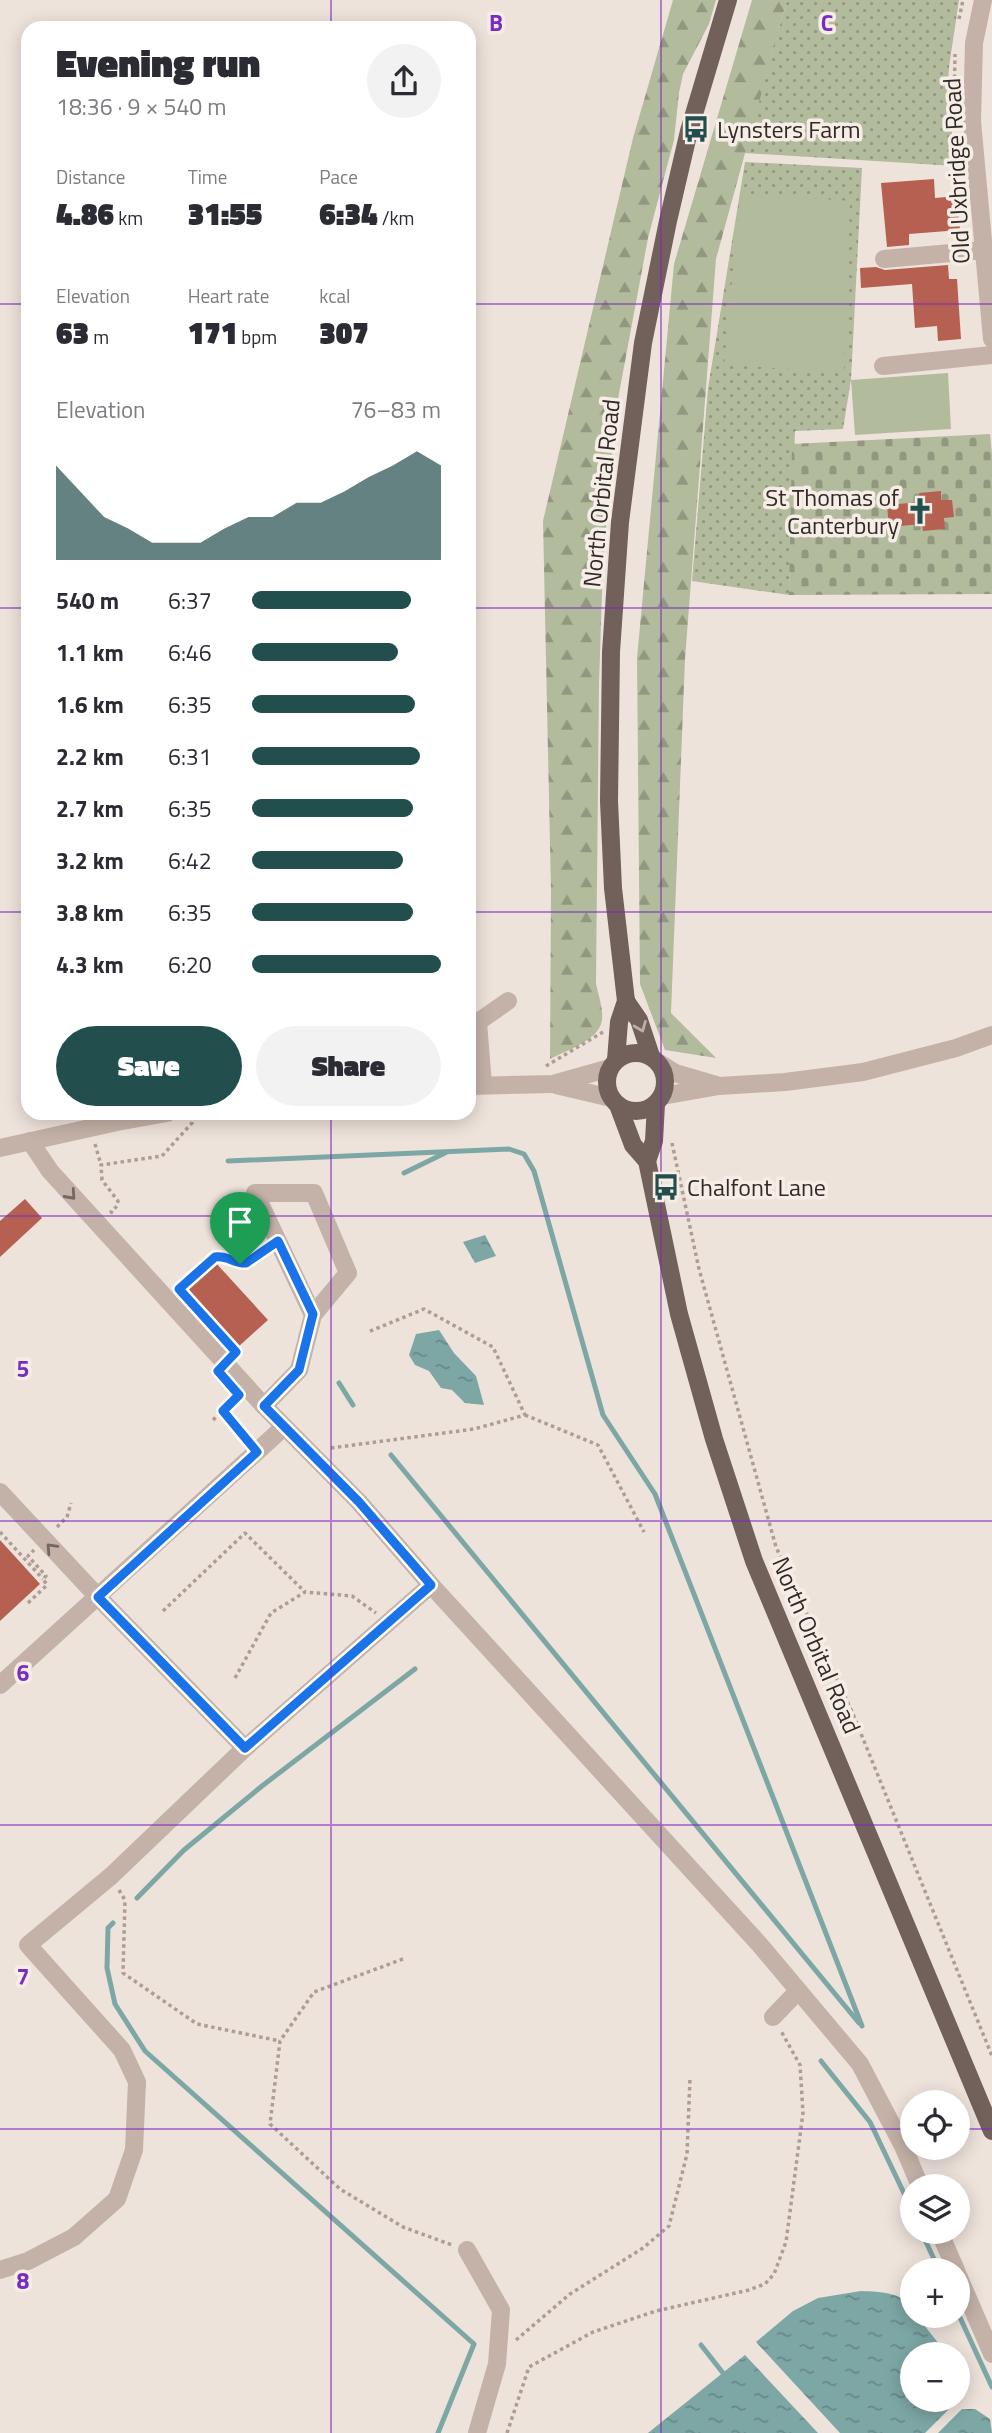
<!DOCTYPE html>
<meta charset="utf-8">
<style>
:root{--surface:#fff;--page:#f2f2f3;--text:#2b2b33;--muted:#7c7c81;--accent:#224e4d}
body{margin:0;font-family:"Titillium Web",sans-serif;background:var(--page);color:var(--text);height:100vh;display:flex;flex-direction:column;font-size:26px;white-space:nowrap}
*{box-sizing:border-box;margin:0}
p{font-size:23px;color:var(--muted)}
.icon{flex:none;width:38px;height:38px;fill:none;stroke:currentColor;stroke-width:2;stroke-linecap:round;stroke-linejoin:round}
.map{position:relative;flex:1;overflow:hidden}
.sheet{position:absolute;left:21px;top:21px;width:455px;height:1099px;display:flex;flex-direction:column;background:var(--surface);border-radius:21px;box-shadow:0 4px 18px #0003}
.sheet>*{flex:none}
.buttons{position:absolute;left:900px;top:2090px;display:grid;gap:14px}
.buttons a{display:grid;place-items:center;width:70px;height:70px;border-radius:50%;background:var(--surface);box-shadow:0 4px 18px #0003;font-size:35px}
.pin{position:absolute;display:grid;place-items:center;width:60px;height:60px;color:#fff;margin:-72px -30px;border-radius:50% 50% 50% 0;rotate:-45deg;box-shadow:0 0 7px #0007}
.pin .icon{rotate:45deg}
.round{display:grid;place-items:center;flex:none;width:74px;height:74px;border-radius:37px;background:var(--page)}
.headline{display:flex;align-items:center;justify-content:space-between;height:119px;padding:0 35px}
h1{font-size:38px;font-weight:800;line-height:52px}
.stats{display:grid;grid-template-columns:repeat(3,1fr);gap:10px;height:119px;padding:7px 35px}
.stats div{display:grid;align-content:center}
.stats b{font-size:30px;font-weight:800}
.stats small{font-size:19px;font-weight:400}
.stats p{font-size:19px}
.chart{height:196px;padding:14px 35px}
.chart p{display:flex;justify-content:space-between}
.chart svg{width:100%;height:126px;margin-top:7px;fill:var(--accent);opacity:.7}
.action{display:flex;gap:14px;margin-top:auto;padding:14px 35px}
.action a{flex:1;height:80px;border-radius:42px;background:var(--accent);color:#fff;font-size:28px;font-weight:800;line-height:80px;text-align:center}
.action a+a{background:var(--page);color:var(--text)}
ul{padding:0 35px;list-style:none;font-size:23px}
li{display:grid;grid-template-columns:112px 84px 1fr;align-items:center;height:52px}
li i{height:18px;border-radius:9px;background:var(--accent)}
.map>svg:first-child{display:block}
.grass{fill:url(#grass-dots)}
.forest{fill:url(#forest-firs)}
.cemetery{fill:url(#cemetery-stones)}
.pitch{fill:#b3bb9d}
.water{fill:url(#water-ripples)}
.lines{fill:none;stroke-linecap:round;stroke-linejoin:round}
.stream{stroke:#7da7a5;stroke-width:5}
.building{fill:#b66051}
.path{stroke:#af9c93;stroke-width:3.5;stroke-dasharray:3.5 3.5;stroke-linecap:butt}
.minor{stroke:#c4b2a8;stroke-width:18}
.major{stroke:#72605a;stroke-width:18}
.oneway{stroke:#bbaea7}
.oneway2{stroke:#746761}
.route-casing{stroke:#fff;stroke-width:14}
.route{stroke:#1a73e8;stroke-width:9}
.grid{fill:none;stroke:#7b2cbf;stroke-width:2;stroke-opacity:0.55}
.labels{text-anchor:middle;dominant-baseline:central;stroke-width:7;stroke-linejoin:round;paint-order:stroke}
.poi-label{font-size:24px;fill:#322a27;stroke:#f6ede6;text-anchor:start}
.street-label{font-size:24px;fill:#322a27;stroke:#f6ede6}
.grid-label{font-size:23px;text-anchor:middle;font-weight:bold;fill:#7b2cbf;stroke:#f6ede6;stroke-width:7;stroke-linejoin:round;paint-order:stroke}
</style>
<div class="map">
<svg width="992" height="2433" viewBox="0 0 992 2433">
<defs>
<pattern id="grass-dots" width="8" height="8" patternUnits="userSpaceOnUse" patternTransform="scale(1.75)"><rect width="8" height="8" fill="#b3bb9d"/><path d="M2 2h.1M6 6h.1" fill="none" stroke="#929880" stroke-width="1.8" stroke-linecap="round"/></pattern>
<pattern id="forest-firs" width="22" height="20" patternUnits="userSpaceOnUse" patternTransform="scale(1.75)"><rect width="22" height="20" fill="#b3bb9d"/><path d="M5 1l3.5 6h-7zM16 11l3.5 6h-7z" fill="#929880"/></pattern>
<pattern id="cemetery-stones" width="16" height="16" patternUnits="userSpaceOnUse" patternTransform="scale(1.75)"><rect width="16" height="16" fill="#b3bb9d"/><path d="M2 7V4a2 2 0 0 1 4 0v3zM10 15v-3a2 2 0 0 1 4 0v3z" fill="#929880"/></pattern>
<pattern id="water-ripples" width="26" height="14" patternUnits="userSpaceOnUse" patternTransform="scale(1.75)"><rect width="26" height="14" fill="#7da7a5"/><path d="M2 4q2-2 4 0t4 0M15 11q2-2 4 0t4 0" fill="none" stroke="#678886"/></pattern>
</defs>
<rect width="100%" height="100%" fill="#eee3db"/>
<g class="grass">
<path d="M787,0h172l-10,67 -1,20 7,79 -211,-13z"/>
<path d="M745,162l117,6 -11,212 -8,49 -48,2 -6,164 -97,-14 16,-193z"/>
</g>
<g class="forest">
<path d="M673,0h43l-7,24 -26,50 -4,19 -5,47 -26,98 -33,177 -12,147 -4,122 -3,299c2,12 9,29 5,41 -5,17 -36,27 -51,35l1,-168 -8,-370 90,-383z"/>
<path d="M752,0h35l-71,259 -31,400 -14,354 45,45 -51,-8 -25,-66 -3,-326 37,-394z"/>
</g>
<path class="cemetery" d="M990,434l2,20v140l-203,1 3,-151z"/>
<g class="pitch">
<path d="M740,193l110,8 -6,171 -120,-7z"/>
<path d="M948,373l3,56 -96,6 -4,-55z"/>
</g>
<g class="water">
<path d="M485,1235l11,21 -21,7 -12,-21z"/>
<path d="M439,1330l15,23 22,23 8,29 -19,-2 -13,-13 -11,-2 -12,-17 -14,-6 -6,-10 7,-21z"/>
<path d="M861,2291c18,1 48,0 51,24h4l31,39h-35v45h41l-1,7 -27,27h-85l-84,-91 37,-31 25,-13z"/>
<path d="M745,2355l73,78h-170z"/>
<path d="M962,2409h13l15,10 2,14h-54z"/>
</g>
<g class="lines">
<g class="stream">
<path d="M228,1161l281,-12 15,5 10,17 69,244 52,79 207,532"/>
<path d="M404,1173l41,-20"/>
<path d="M339,1383l14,22"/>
<path d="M391,1455l468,568"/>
<path d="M137,1898l47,-48 78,-64 153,-117"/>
<path d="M113,1923l-5,5 -1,40 8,36 30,47 329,293 -36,89"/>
<path d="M821,2061l49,61 42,88"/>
<path d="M921,2231l18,39"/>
<path d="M957,2311l35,76"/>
<path d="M701,2345l22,28"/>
</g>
</g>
<g class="building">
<path d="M934,179l1,19 22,-2 3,34 -51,4v11l-22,2 -6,-64z"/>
<path d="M948,265l1,14h8l4,60 -23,2 -1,-15 -22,2 -3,-44 -51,4 -1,-20 16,-1 9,3z"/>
<path d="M941,491v9h11l2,17 -10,1 1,11 -22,2 -1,-7 -33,3 -2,-22 33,-3 -1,-9z"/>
<path d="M25,1199l17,19 -42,39v-36z"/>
<path d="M215,1262l53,58 -30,27 -52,-58z"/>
<path d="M0,1540l40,44 -40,37z"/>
</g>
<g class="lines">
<g class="path">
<path d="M959,19l4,-19"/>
<path d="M954,106l1,-52"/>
<path d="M546,1066l57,-34"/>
<path d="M672,1143l27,126 77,278 77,167 139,342"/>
<path d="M95,1144l6,21"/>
<path d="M113,1213l-2,-1 6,-6 1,-5 -16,-21 -1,-15 61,-9 30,-33 1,-10"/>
<path d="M179,1289l36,-32c12,-2 21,7 29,6 7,-1 15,-9 20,-13"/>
<path d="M223,1411l23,28"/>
<path d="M525,1415l73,30 46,87"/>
<path d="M213,1420l21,-21"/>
<path d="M331,1448l143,-19 51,-14 -32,-68 -69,-38 -56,23"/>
<path d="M57,1527l10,-10 4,-14"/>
<path d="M0,1532l43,47"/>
<path d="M28,1603l19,-18 -4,-6 3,-3 -18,-20 6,-6"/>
<path d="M163,1611l82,-78 60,59"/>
<path d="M235,1678l36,-65 34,-21 47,4 24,17"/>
<path d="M119,1890l6,10 -2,73 74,51 83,17"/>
<path d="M403,1959l-89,33 -34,49 -10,83 70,65 63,38 49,18"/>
<path d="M516,2340l54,-46 73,-46 26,-22 18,-72 3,-76"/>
<path d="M507,2433l22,-66 64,-35 63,-21 93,-21 16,-6 9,-10 12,-32 17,-129 -3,-48 -19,-34"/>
</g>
<g class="minor">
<path d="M983,0l-9,43 -2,78 20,218"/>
<path d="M884,259l100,-9"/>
<path d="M883,366l109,-11"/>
<path d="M478,1022l5,63"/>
<path d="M478,1022l30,-21"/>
<path d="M659,1063l16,10 41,12"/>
<path d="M556,1085l55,13"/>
<path d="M469,1086l84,-2 57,-16"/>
<path d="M662,1096l57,-10 66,-4 78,-10 93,-24 36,-13"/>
<path d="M30,1141l20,30 82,90 132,145 95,96 72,83 329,360 100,119 43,82 17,40"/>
<path d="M0,1148l117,-26 50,-9"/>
<path d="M264,1406l35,-36 14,-55 -58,-122h59l34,80 -35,42"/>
<path d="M0,1492l98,105 147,151"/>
<path d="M0,1685l284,-258"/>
<path d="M773,2017l24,-25"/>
<path d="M939,2231l17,39"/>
<path d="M467,2250l34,60 -4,54 -20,69"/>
<path d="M0,2270l28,-9 46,-24 43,-38 17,-49 3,-68 -15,-32 -94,-105 83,-69 134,-128 186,-163"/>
<path d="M957,2273l35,81"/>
</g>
<g class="major">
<path d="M626,1001l13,19 12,36"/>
<circle cx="636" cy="1082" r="29"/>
<path d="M616,1060l3,-38 7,-21 -13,-113 -4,-87 2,-149 9,-130 23,-179 25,-122 21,-90 39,-131"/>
<path d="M618,1105l15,40 14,16 32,153 35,125 40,122 238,570"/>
<path d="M647,1161l7,-20 2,-37"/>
</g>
</g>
<defs><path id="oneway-chevron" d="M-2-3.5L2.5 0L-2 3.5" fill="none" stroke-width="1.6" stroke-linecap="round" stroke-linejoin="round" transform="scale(1.75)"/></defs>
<use class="oneway" href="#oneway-chevron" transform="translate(641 1027) rotate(68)"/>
<g class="oneway2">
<use href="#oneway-chevron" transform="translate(71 1195) rotate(48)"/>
<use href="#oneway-chevron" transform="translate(51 1548) rotate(-133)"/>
</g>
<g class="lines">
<defs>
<path id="route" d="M278,1241l35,73 -14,56 -35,36 95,96 72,83 -186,163 -147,-151 159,-145 -34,-41 16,-16 -21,-24 18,-19 -57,-63 36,-32c12,-2 20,7 31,6z"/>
</defs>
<use href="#route" class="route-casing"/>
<use href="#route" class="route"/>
</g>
<path class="grid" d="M331,0v28M661,0v2433M0,304h28M469,304h523M0,608h28M469,608h523M0,912h28M469,912h523M331,1113v1320M0,1216h992M0,1521h992M0,1825h992M0,2129h912M957,2129h35"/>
<defs>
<symbol id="bus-bare" viewBox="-9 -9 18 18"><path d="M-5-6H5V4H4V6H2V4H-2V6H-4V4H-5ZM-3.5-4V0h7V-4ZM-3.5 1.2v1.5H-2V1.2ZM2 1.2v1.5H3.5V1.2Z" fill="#224e4d" stroke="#f6ede6" stroke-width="2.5" paint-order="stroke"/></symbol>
<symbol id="church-bare" viewBox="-9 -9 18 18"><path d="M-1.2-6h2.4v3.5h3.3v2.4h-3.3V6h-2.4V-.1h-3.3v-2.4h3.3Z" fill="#224e4d" stroke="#f6ede6" stroke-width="2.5" paint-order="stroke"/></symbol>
</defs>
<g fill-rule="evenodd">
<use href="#bus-bare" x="677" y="110" width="38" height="38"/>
<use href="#church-bare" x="901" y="492" width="38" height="38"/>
<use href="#bus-bare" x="647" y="1168" width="38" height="38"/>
</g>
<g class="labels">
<g class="poi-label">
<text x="717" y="129">Lynsters Farm</text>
<text x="899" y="497" text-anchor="end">St Thomas of<tspan x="899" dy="28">Canterbury</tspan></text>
<text x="687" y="1187">Chalfont Lane</text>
</g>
<g class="street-label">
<text transform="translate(956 171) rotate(-93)">Old Uxbridge Road</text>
<text transform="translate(601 493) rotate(-84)">North Orbital Road</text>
<text transform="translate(817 1645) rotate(67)">North Orbital Road</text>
</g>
</g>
<g class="grid-label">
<text x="496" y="31">B</text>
<text x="827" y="31">C</text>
<text x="23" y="1377">5</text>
<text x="23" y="1681">6</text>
<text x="23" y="1985">7</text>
<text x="23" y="2289">8</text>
</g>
</svg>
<div class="buttons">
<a><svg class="icon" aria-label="locate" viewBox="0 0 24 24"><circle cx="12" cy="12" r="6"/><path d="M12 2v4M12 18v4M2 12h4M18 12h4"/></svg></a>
<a><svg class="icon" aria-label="layers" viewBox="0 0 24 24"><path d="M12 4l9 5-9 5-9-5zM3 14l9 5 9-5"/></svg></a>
<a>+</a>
<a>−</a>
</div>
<div class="pin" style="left:240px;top:1264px;background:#1e9e55"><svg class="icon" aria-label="arrive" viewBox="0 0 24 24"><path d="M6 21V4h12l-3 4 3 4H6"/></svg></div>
<section class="sheet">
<div class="headline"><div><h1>Evening run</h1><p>18:36 · 9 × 540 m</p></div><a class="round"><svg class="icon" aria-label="share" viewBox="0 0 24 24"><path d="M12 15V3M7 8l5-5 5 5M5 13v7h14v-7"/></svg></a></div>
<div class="stats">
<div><p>Distance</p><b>4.86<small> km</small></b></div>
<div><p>Time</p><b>31:55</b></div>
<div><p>Pace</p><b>6:34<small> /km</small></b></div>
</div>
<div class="stats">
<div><p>Elevation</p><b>63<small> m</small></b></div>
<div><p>Heart rate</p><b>171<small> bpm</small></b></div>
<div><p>kcal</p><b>307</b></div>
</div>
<div class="chart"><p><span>Elevation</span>76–83 m</p>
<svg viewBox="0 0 160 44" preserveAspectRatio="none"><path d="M0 44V11L10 20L20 29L30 33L40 38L50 38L60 38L70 33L80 29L90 29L100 24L110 24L120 20L130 15L140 11L150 6L160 11V44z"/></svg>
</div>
<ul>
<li><b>540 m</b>6:37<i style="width:84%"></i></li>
<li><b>1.1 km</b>6:46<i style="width:77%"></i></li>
<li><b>1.6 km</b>6:35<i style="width:86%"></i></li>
<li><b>2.2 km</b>6:31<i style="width:89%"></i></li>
<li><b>2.7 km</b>6:35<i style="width:85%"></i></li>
<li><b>3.2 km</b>6:42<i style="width:80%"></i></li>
<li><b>3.8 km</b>6:35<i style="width:85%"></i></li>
<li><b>4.3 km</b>6:20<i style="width:100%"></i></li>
</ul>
<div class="action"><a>Save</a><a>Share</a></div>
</section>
</div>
